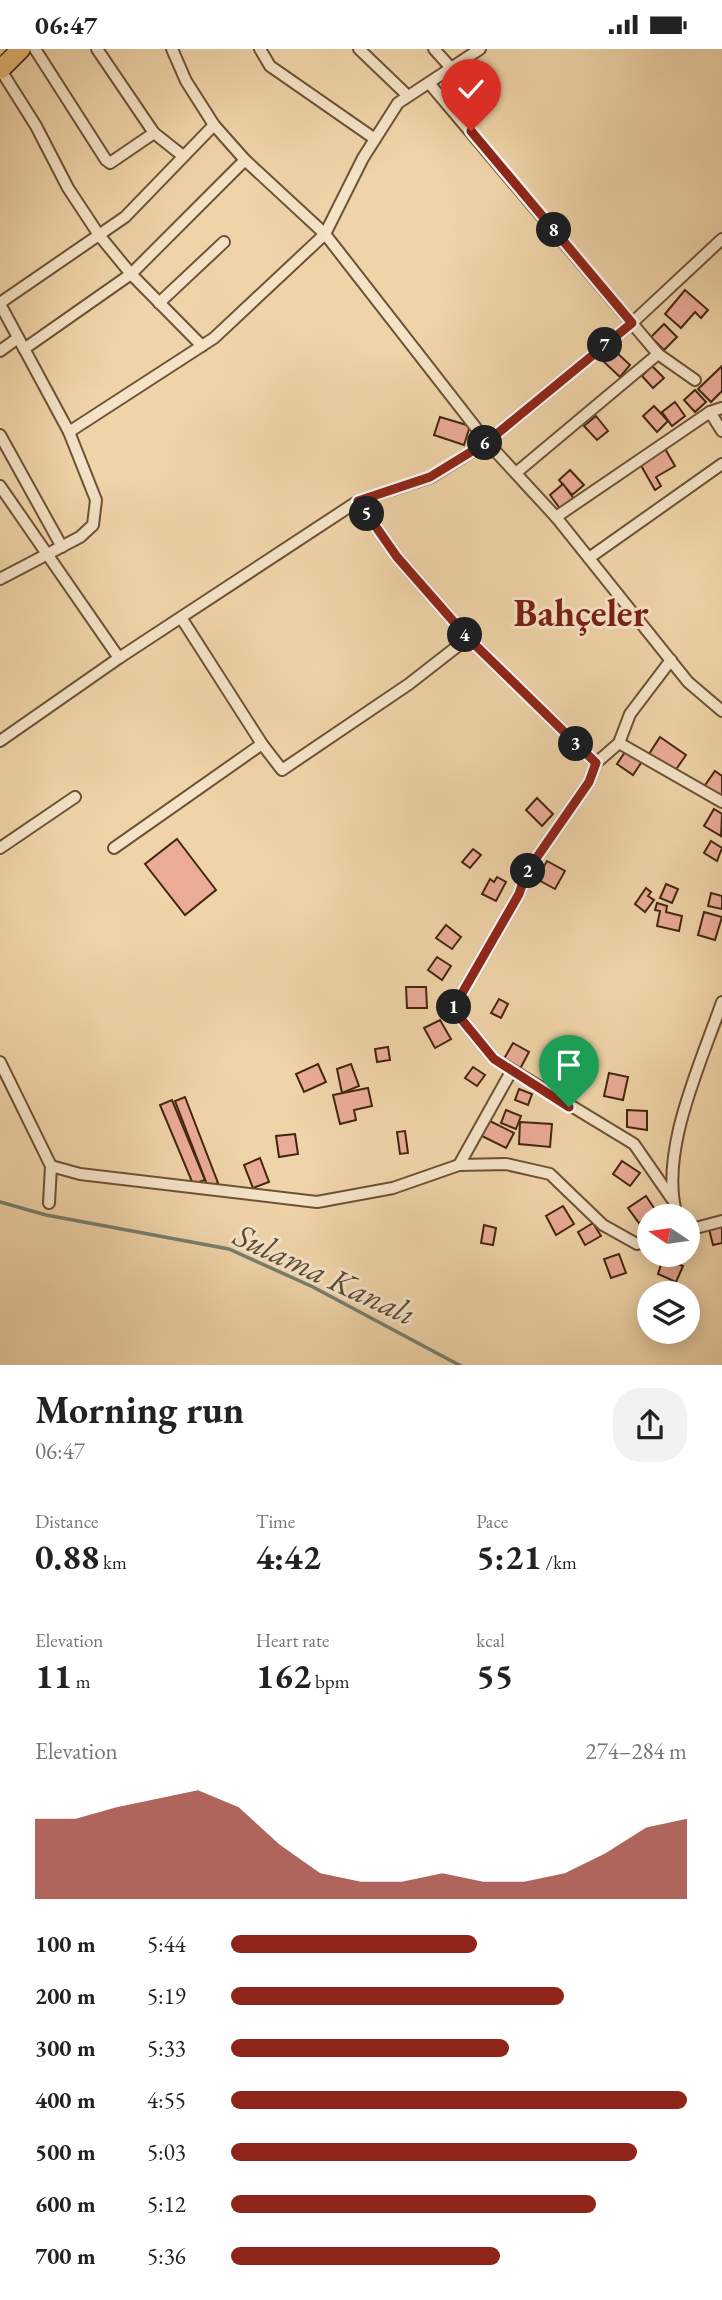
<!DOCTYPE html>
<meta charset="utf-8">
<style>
:root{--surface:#fff;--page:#f2f2f2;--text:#222;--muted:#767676;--accent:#8f2418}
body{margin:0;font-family:"EB Garamond",serif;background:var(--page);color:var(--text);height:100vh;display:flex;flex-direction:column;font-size:26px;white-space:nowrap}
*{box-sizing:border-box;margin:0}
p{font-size:23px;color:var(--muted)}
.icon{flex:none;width:38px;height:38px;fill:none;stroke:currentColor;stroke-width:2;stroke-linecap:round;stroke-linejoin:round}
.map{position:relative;height:1316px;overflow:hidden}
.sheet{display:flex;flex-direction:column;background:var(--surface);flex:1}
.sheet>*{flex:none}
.needle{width:46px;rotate:283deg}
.fabs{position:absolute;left:637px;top:1155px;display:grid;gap:14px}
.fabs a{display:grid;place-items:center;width:63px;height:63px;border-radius:50%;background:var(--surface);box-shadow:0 4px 18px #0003;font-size:35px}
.pin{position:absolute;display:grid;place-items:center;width:60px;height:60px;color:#fff;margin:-72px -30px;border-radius:50% 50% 50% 0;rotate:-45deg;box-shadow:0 0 7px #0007}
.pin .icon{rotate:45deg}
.km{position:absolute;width:35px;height:35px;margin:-18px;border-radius:50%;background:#222;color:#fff;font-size:19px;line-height:35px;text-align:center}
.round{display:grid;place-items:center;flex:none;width:74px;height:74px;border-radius:28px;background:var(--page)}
.headline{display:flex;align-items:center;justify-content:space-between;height:119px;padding:0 35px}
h1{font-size:38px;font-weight:700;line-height:52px}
.figures{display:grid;grid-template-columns:repeat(3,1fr);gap:10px;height:119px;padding:7px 35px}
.figures div{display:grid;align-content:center}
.figures b{font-size:35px;font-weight:700}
.figures small{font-size:19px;font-weight:400}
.figures p{font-size:19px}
.chart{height:196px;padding:14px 35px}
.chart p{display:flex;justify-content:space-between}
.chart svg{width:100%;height:126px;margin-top:7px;fill:var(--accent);opacity:.7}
ul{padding:0 35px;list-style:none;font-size:23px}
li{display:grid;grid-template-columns:112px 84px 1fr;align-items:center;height:52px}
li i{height:18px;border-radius:9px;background:var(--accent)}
.status{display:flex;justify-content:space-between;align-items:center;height:49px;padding:0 35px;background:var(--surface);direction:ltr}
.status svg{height:19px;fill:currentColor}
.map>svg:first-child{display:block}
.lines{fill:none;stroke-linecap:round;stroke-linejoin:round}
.stream{stroke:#777e6d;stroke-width:3.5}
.building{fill:#ebac97;stroke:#432610;stroke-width:2}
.minor-casing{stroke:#6e5236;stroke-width:14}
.trunk-casing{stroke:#432610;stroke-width:21}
.minor{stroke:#f5e3c7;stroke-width:10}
.trunk{stroke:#e8ba74;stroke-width:18}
.route-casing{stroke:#fff;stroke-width:14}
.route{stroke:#8f2418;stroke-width:9}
.labels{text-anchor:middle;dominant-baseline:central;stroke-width:6;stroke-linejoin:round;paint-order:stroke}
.water-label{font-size:33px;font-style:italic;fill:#594a37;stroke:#f5e3c7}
.district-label{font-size:38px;font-weight:bold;fill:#7a1f14;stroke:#f5e3c7}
</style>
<div class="status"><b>06:47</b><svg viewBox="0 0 49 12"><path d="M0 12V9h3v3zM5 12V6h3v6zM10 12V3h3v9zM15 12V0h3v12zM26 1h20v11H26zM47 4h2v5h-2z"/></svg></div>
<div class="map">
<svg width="722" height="1317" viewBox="0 0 722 1317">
<rect width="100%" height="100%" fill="#f0d4a9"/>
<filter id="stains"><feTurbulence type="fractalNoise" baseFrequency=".00286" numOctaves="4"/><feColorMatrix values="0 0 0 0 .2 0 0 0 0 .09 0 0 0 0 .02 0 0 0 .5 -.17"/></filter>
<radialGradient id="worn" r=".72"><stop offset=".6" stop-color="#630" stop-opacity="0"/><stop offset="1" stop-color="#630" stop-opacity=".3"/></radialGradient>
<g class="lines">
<path class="stream" d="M0,1153l46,13 183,34 84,38 148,79"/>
</g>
<g class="building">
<path d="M685,241l23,20 -7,8 -6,-6 -14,16 -16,-14z"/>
<path d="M664,275l13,13 -13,13 -13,-13z"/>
<path d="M614,301l16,15 -10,12 -16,-15z"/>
<path d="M652,317l12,12 -11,10 -11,-12z"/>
<path d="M722,317v25l-11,11 -13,-13z"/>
<path d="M695,341l11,12 -11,10 -11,-12z"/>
<path d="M675,353l10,14 -13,10 -10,-14z"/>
<path d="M654,357l14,15 -11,11 -14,-16z"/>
<path d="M596,367l12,15 -11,9 -13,-14z"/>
<path d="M440,368l30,9 -6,19 -30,-10z"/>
<path d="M664,398l11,19 -19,11 5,9 -6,4 -16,-28z"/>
<path d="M570,421l14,15 -12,10 -13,-15z"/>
<path d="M563,435l11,15 -13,11 -11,-15z"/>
<path d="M660,688l26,18 -11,16 -26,-17z"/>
<path d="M627,700l16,11 -10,15 -16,-11z"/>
<path d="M715,722l7,5v18l-3,4 -16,-10z"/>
<path d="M537,749l16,16 -11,12 -16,-16z"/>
<path d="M714,760l8,5 -1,22 -17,-10z"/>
<path d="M177,790l39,51 -31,25 -40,-51z"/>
<path d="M711,792l11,7 -5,13 -13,-8z"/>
<path d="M473,800l8,6 -11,13 -8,-6z"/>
<path d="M547,812l18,10 -10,18 -18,-10z"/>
<path d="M497,828l9,5 -10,19 -14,-7 8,-15 4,3z"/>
<path d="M666,835l12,5 -6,14 -12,-5z"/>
<path d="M646,839l5,4 -3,4 6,4 -9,12 -10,-8z"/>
<path d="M711,844l11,3v13l-14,-3z"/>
<path d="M657,854l10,3 -1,6 16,4 -3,15 -22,-5 3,-15 -5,-1z"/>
<path d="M704,863l18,5 -7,23 -17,-5z"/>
<path d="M446,876l15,12 -9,12 -16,-11z"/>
<path d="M437,908l14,9 -9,14 -14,-10z"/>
<path d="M406,938h20l1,21h-20z"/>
<path d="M499,950l9,5 -7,14 -10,-5z"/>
<path d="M440,971l11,19 -16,9 -11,-20z"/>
<path d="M513,994l16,9 -9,17 -16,-10z"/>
<path d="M388,998l2,13 -13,2 -2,-13z"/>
<path d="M318,1015l8,18 -22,10 -8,-18z"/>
<path d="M351,1015l8,22 -17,7 -5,-24z"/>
<path d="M473,1018l12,8 -8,11 -12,-8z"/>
<path d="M609,1024l19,4 -5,23 -19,-4z"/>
<path d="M368,1039l4,18 -18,4 2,10 -16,4 -7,-29z"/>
<path d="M519,1040l13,5 -4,11 -13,-5z"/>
<path d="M185,1048l33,86 -10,4 -33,-86z"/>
<path d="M172,1051l33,80 -12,4 -33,-79z"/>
<path d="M506,1061l15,6 -5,13 -15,-6z"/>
<path d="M627,1061l20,1v19l-20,-3z"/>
<path d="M488,1071l26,13 -8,15 -26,-13z"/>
<path d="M520,1073l32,2 -2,23 -31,-3z"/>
<path d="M405,1082l3,22 -8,1 -3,-22z"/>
<path d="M295,1085l3,20 -19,3 -3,-21z"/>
<path d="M260,1109l9,24 -16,6 -9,-23z"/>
<path d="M622,1112l18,12 -10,13 -17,-12z"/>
<path d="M646,1147l10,15 -17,12 -11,-15z"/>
<path d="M563,1157l11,18 -18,11 -10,-19z"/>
<path d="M593,1174l8,13 -16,9 -7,-13z"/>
<path d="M484,1176l12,3 -3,17 -12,-2z"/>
<path d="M722,1177v17l-9,2 -4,-16z"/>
<path d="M619,1205l7,19 -15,5 -7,-19z"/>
<path d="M663,1209l20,8 -7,16 -18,-8z"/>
</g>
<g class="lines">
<defs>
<g id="minor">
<path d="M35,0l71,111 4,3 44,-30"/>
<path d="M97,0l57,84 29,23"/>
<path d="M172,0l14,32 28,44 31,35 80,74 162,208 69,75 132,165 34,29"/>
<path d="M260,0l10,17 105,73"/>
<path d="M359,0l49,47"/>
<path d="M434,0l18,20"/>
<path d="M0,20l36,57 32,62 31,47 32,39 71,72"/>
<path d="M429,34l229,271"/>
<path d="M0,254l125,-86 89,-92"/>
<path d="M159,254l65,-61"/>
<path d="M0,255l69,128 27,68 -3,25 -13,12 -80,42"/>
<path d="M24,300l107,-75 114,-114"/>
<path d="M0,302l18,-13"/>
<path d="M710,363l12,19"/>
<path d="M69,383l145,-94 111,-104 38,-76 35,-55 82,-54"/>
<path d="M0,386l62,112"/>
<path d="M517,423l141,-118 37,26"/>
<path d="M0,437l119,172"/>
<path d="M358,452l39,56 71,81 128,125"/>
<path d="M556,468l154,-105 12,-4"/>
<path d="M589,509l133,-94"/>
<path d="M182,570l80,125 20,26 127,-86 59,-46"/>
<path d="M671,611l-41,54 -11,29 -23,20 -7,19 -63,91 -7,21 -66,115 41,50 140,85 38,55"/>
<path d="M0,692l119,-83 239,-157 73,-24 56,-35 145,-119 90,-84"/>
<path d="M619,694l103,59"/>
<path d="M0,799l75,-51"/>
<path d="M114,799l148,-104"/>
<path d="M0,1013l51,104 -2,37"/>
<path d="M459,1116l53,-95"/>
<path d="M51,1117l29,8 237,28 76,-14 66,-23 47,-1 44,10 53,51 34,19 12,-3"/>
<path d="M677,1167c-19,-63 24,-153 45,-214"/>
<path d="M688,1181l34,-9"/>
</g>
<path id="trunk" d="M0,21l21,-21"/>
</defs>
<use href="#minor" class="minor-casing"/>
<use href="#trunk" class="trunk-casing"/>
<use href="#minor" class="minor"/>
<use href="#trunk" class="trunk"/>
</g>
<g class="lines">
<defs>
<path id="route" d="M471,82l161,192 -145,119 -57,35 -72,24 39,56 71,81 128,125 -7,19 -63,91 -7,21 -66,115 41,50 75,48"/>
</defs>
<use href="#route" class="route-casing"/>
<use href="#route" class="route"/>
</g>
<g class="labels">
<g class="water-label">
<text transform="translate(325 1225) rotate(25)">Sulama Kanalı</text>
</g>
<g class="district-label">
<text x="581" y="563">Bahçeler</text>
</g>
</g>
<rect width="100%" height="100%" filter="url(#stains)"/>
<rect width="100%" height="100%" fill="url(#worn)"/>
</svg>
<div class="fabs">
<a><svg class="needle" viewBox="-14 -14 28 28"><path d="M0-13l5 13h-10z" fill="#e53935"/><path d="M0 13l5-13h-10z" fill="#767676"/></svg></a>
<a><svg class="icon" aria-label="layers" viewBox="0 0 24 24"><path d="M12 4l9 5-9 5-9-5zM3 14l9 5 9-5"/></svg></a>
</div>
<div class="pin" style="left:569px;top:1058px;background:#1e9e55"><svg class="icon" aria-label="arrive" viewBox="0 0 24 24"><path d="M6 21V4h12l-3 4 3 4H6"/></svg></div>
<div class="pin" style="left:471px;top:82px;background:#d93025"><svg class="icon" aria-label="check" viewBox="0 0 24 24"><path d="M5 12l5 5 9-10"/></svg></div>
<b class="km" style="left:454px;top:958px">1</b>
<b class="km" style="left:528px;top:822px">2</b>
<b class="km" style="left:576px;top:695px">3</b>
<b class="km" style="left:465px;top:586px">4</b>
<b class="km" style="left:367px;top:465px">5</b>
<b class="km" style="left:485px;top:394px">6</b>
<b class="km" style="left:605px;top:296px">7</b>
<b class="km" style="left:554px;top:181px">8</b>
</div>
<section class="sheet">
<div class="headline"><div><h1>Morning run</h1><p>06:47</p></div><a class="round"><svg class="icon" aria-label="share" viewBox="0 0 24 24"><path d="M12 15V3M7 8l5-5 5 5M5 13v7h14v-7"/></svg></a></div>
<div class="figures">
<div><p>Distance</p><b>0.88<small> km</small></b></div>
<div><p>Time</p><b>4:42</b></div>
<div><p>Pace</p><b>5:21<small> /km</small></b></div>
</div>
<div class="figures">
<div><p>Elevation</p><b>11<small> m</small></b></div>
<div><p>Heart rate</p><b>162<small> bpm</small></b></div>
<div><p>kcal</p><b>55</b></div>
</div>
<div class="chart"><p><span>Elevation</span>274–284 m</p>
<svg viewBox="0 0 160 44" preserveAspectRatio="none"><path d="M0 44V16L10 16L20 12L30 9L40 6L50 12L60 25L70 35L80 38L90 38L100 35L110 38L120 38L130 35L140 28L150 19L160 16V44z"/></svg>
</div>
<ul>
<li><b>100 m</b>5:44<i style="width:54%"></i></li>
<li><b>200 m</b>5:19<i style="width:73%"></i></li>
<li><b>300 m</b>5:33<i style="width:61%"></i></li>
<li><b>400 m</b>4:55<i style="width:100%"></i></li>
<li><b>500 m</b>5:03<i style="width:89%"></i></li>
<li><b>600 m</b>5:12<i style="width:80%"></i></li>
<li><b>700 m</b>5:36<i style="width:59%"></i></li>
</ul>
</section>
